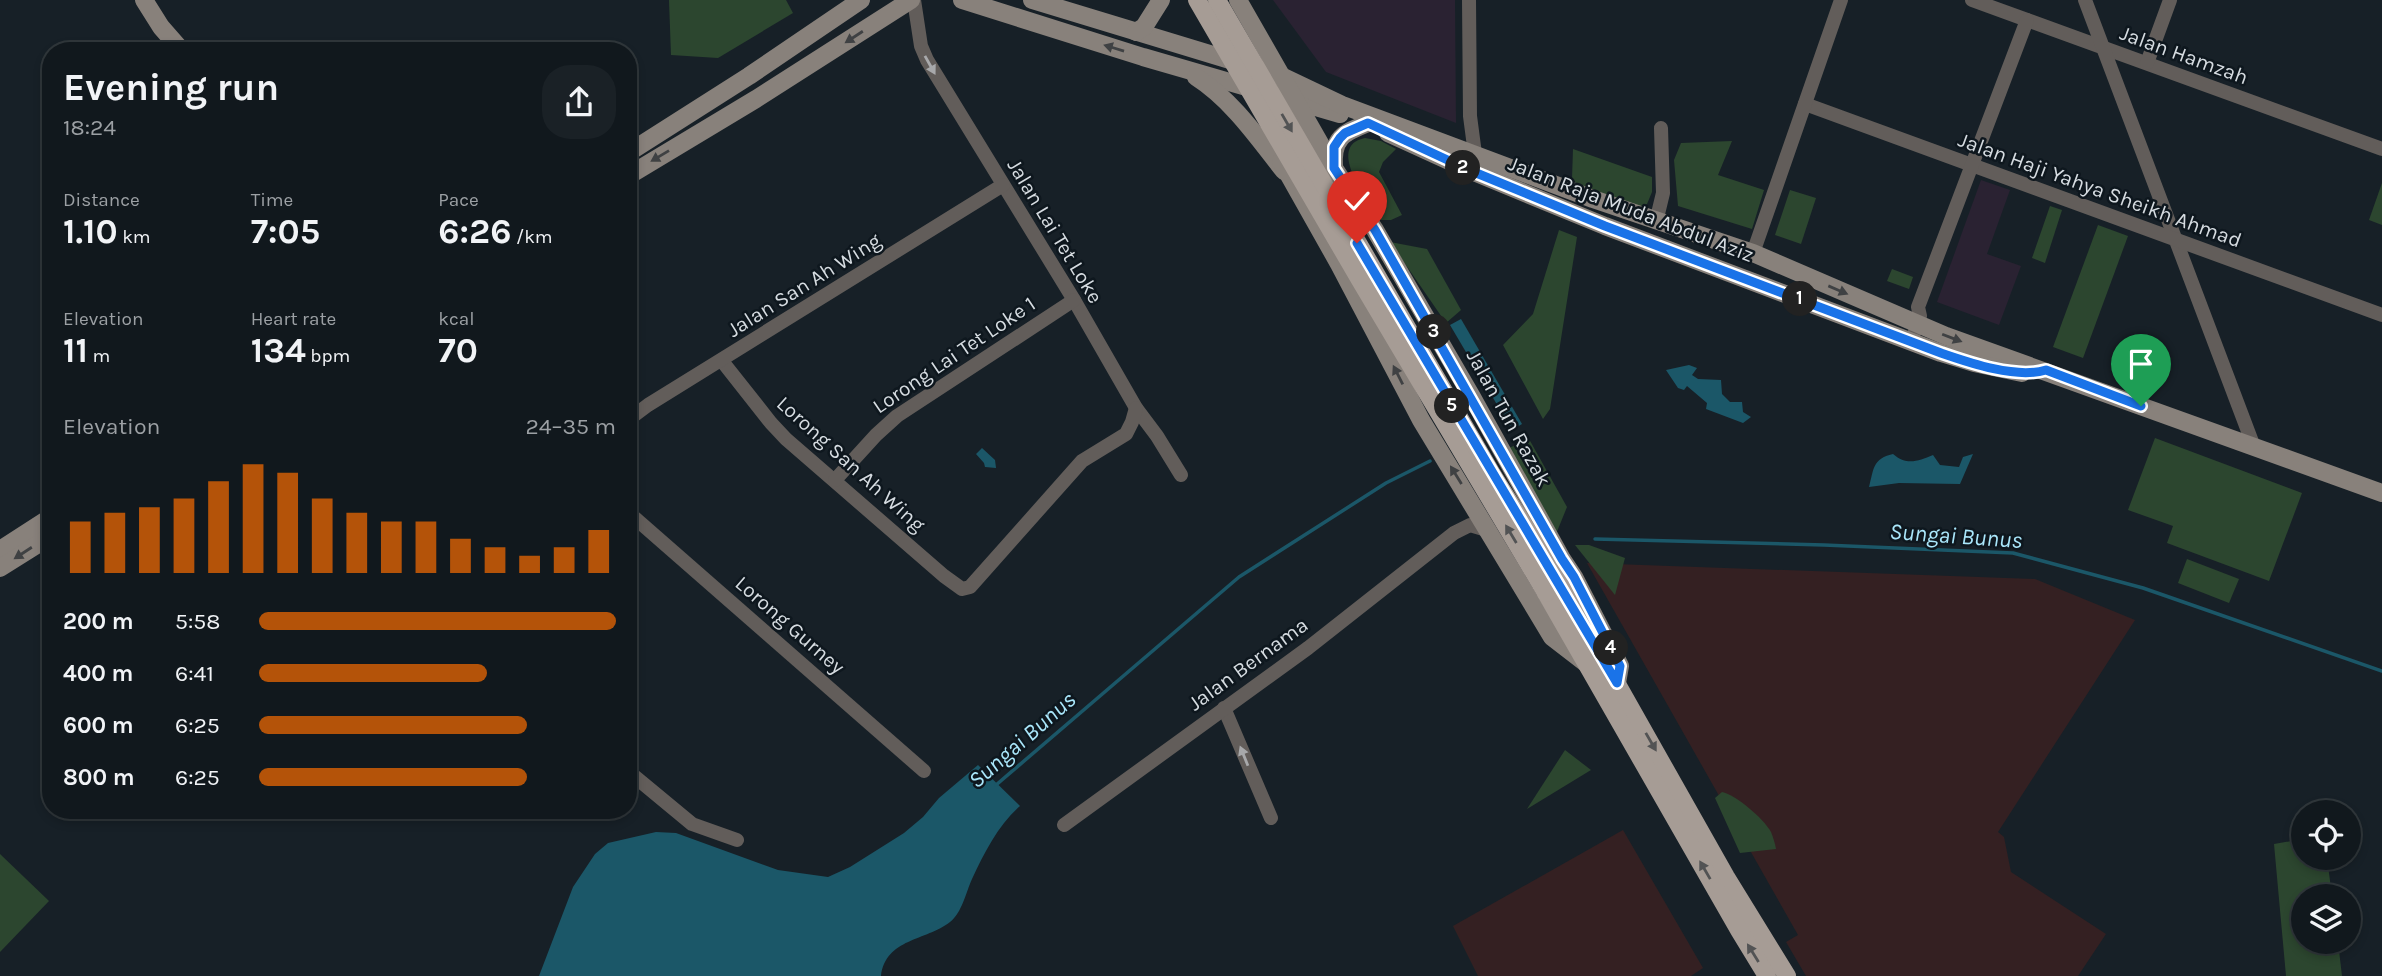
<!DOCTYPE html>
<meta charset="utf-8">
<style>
:root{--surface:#11181d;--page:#1a2126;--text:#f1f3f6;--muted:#9ca0a4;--line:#30373b;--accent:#b45309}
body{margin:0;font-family:Karla,sans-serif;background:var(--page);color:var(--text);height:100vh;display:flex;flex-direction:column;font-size:26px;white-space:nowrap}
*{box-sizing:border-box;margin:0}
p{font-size:23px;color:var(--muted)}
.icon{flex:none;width:38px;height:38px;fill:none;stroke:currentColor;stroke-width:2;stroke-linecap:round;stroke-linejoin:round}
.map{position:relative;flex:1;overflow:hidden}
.sheet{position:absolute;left:42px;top:42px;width:595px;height:777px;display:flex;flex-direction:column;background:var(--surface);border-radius:28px;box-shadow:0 4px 10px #0003,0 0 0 2px var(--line)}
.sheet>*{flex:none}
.tools{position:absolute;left:2291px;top:800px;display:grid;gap:14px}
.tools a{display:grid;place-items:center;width:70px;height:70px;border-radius:50%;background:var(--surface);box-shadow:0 4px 10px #0003,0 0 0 2px var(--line);font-size:35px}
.pin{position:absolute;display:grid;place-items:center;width:60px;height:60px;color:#fff;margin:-72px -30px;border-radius:50% 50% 50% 0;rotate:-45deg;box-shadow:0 0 7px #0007}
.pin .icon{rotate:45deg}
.km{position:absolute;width:35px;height:35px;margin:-18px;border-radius:50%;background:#222;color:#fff;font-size:19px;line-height:35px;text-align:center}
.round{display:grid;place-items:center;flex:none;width:74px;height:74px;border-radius:28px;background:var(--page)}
.headline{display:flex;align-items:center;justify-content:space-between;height:119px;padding:0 21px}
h1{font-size:38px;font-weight:700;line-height:52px}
.stats{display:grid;grid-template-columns:repeat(3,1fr);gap:10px;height:119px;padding:7px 21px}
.stats div{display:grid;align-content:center}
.stats b{font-size:35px;font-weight:700}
.stats small{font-size:19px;font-weight:400}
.stats p{font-size:19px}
.chart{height:196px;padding:14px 21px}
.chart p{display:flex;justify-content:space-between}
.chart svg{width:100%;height:126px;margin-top:7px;stroke:var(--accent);stroke-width:6}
ul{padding:0 21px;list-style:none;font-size:23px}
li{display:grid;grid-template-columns:112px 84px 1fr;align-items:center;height:52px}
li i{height:18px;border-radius:9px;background:var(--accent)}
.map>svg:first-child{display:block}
.commercial{fill:#2a2232}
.medical{fill:#342022}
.green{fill:#2c462f}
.water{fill:#1b5768}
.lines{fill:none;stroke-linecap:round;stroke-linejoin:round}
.stream{stroke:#1b5768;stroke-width:3.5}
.street{stroke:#625d5a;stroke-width:14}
.secondary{stroke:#88817b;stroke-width:18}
.primary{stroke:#a69c95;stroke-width:18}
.primary-bridge{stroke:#a69c95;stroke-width:18}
.oneway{fill:#3f4143}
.oneway2{fill:#a8a9ab}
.oneway3{fill:#525354}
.route-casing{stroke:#fff;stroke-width:14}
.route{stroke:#1a73e8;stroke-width:9}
.labels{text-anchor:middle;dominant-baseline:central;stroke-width:5;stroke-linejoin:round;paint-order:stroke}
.street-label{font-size:21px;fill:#d6dce1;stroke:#0e171e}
.water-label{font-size:23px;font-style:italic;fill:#aae7fb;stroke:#0e171e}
</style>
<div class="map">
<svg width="2382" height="976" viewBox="0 0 2382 976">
<rect width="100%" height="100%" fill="#172027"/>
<g class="commercial">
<path d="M1273,0h182l1,123 -130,-51z"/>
<path d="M1981,180l29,10 -23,64 34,12 -22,59 -62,-23z"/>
</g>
<g class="medical">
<path d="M1587,563l448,16 100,41 -137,212 6,5 7,35 95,62 -28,42h-272l-20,-34 12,-7z"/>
<path d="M1623,830l80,138 -12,8h-213l-25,-50z"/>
</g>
<g class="green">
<path d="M669,0h117l7,13 -75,45 -47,-3z"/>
<path d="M1365,138l16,3 15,8 -13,13 -4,10 23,43 -11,5h-10c-11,-17 -57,-74 -16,-82z"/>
<path d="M1732,141l-14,34 46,15 -12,39 -74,-23 -4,-46 7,-17z"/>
<path d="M1573,149l79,28v15l-5,12 -8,4 -58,-21 -9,-8z"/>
<path d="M2382,183v42l-13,-5z"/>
<path d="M1790,190l26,8 -15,46 -26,-9z"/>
<path d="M2050,206l12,4 -17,53 -13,-5z"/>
<path d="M2098,225l30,11 -45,122 -30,-11z"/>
<path d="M1559,230l18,7 -27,172 -7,10 -40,-74 30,-31z"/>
<path d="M1390,242l37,7 34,61 -15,13z"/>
<path d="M1892,269l21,8 -4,12 -22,-8z"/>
<path d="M2155,438l147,55 -33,88 -102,-38 6,-17 -45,-16z"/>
<path d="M1529,439l38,68 -11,27 -47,-86z"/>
<path d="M1575,545h14l36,13 -10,37z"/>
<path d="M2187,559l52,20 -10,24 -51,-20z"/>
<path d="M1565,750l26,20 -64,39z"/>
<path d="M1722,792c14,3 41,26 49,40 2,5 4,11 5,17l-36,4 -25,-55z"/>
<path d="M2303,839v19h24l5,38h-29v46h35l4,34h-56l-12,-132z"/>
<path d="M0,854l49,47 -49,51z"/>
</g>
<g class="water">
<path d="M1461,319l61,105 -10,6 -62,-105z"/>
<path d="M1689,365l8,3 -5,7 6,4 23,1 1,14 8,8h12l1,10 8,5 -8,6 -37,-14 1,-6 -20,-17 -3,4 -6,-2 -12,-18z"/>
<path d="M982,448l13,12 1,8 -11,-1 -1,-4 -8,-9z"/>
<path d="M1893,454c14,12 25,7 40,1l7,10 19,2 4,-10 10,-3 -13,30 -61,-1 -30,4c5,-18 3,-28 24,-33z"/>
<path d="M978,765l42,41c-21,18 -36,47 -48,73 -6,13 -10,34 -22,43 -24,19 -64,16 -69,54h-342l34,-89 22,-33 13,-11 48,-11 20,1 102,37 50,7 22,-10 54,-34 19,-16 16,-19z"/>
</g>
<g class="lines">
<g class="stream">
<path d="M1595,539l229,6 189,8 130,35 239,83"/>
<path d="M996,785l243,-208 147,-94 44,-22"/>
</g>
<g class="street">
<path d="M914,0l7,46 6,14 147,240 62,108 21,28 24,39"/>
<path d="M1469,0l1,116 5,38"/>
<path d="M1972,0l410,149"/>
<path d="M2085,0l169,447"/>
<path d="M2147,63l23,-63"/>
<path d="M1805,104l577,211"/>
<path d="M1656,222l7,-29 -2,-65"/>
<path d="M1753,253l88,-253"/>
<path d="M1915,331l5,-15 -2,-9 109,-287"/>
<path d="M722,361l49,62 15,16 158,137 18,13 8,-2 112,-126 44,-27 6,-12 4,-14"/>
<path d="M628,420l20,-15 355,-220"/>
<path d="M835,480l41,-45 21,-19 177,-116"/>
<path d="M628,512l296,259"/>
<path d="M1224,708l47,110"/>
<path d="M628,771l64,53 45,16"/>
<path d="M1064,825l244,-177 146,-115 16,-8 20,6"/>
</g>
<g class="secondary">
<path d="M144,0l17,27 21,24"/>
<path d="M962,0l181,57 197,57"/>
<path d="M1032,0l247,75 63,30 251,94 160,54 193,83 436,157"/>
<path d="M1238,0l96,168 41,62 97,167 90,162 12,18 46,89 -3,17"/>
<path d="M1136,32l8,-5 17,-27"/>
<path d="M1196,77c36,23 62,61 88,94"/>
<path d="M1388,133l81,37 136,56 336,127 33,10 48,10"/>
<path d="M628,153l121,-77 112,-76"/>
<path d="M1281,161l58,103 82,156 131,217 35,27"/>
<path d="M1334,167c-2,-29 9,-34 34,-44"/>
<path d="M628,176l128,-77 155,-99"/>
<path d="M0,550l51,-33"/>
<path d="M0,568l51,-32"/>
</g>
<g class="primary">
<path d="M1561,585l165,292 61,99"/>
<path d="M1546,593l193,337 28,46"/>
</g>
<g class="primary-bridge">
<path d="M1197,0l163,280 186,313"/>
<path d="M1217,0l275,474 69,111"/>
</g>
</g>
<defs><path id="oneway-solid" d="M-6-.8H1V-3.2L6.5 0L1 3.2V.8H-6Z" transform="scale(1.75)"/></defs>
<g class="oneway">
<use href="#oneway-solid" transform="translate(854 37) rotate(147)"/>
<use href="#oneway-solid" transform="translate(1114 48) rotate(-163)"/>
<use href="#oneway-solid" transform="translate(660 156) rotate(149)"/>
<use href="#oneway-solid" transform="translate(1838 290) rotate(23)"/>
<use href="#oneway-solid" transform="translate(1952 338) rotate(21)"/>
<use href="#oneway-solid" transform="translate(1398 375) rotate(-117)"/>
<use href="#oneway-solid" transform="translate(1456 475) rotate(-122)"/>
<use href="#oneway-solid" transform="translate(23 553) rotate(147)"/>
</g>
<g class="oneway2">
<use href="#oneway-solid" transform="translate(930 65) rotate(61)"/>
<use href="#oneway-solid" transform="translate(1244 756) rotate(-112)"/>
</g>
<g class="oneway3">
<use href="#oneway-solid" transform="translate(1287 123) rotate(60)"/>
<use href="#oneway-solid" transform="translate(1511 534) rotate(-121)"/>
<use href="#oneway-solid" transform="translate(1651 742) rotate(60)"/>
<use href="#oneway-solid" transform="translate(1705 870) rotate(-120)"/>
<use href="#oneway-solid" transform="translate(1753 953) rotate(-122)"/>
</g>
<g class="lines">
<defs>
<path id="route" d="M1357,243l260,440 3,-17 -46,-89 -12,-18 -187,-329 -41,-62v-21l6,-9 5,-5 23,-10 101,47 136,56 336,127c29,10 75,26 105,17l95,36"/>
</defs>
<use href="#route" class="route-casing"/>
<use href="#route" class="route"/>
</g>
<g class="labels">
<g class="street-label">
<text transform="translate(2184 55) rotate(20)">Jalan Hamzah</text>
<text transform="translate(2100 190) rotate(20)">Jalan Haji Yahya Sheikh Ahmad</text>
<text transform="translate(1631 209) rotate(21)">Jalan Raja Muda Abdul Aziz</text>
<text transform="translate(1055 231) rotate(59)">Jalan Lai Tet Loke</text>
<text transform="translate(804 285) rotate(-32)">Jalan San Ah Wing</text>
<text transform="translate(954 355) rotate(-34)">Lorong Lai Tet Loke 1</text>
<text transform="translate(1509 418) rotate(61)">Jalan Tun Razak</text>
<text transform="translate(851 464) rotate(42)">Lorong San Ah Wing</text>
<text transform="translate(790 625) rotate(41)">Lorong Gurney</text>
<text transform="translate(1248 664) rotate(-36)">Jalan Bernama</text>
</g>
<g class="water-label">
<text transform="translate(1956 536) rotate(4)">Sungai Bunus</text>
<text transform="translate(1022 740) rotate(-41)">Sungai Bunus</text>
</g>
</g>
</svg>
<div class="tools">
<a><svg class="icon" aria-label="locate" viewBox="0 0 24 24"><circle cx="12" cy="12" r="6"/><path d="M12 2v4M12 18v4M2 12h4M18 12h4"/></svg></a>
<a><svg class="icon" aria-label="layers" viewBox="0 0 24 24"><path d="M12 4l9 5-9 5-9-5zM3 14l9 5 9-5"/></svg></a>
</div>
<div class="pin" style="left:2141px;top:406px;background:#1e9e55"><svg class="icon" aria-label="arrive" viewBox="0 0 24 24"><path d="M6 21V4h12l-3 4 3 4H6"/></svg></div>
<div class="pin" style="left:1357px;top:243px;background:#d93025"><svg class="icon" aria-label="check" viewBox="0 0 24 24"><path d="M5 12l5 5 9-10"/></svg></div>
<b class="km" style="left:1800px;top:299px">1</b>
<b class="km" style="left:1463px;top:168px">2</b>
<b class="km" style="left:1434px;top:332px">3</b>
<b class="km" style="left:1611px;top:648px">4</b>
<b class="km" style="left:1452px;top:406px">5</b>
<section class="sheet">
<div class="headline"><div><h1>Evening run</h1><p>18:24</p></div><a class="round"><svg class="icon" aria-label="share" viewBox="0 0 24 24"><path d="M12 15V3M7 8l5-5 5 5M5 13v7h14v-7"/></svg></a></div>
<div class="stats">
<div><p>Distance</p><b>1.10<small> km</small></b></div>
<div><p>Time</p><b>7:05</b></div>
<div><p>Pace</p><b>6:26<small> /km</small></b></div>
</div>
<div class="stats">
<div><p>Elevation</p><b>11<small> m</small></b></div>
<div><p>Heart rate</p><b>134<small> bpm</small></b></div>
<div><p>kcal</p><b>70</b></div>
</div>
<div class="chart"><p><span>Elevation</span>24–35 m</p>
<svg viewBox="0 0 160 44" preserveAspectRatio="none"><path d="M5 44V26M15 44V23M25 44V21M35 44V18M45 44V12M55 44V6M65 44V9M75 44V18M85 44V23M95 44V26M105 44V26M115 44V32M125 44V35M135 44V38M145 44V35M155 44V29"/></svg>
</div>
<ul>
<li><b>200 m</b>5:58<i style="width:100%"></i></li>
<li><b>400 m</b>6:41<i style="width:64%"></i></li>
<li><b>600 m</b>6:25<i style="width:75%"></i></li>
<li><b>800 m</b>6:25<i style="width:75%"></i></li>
</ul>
</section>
</div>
